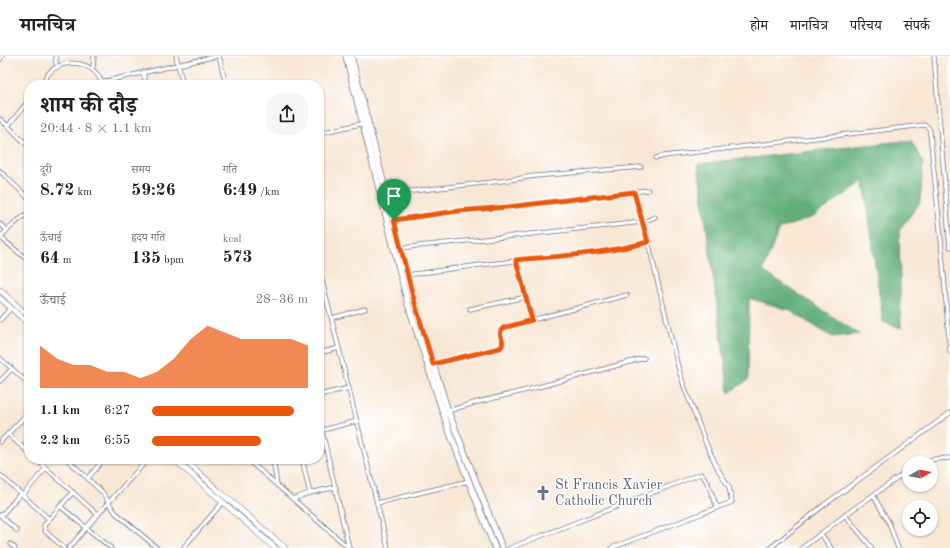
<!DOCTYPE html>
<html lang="hi">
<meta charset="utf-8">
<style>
:root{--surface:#fff;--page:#f6f6f6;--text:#202124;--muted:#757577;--line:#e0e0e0;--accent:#ea580c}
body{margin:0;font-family:"Old Standard TT","Noto Serif Devanagari",serif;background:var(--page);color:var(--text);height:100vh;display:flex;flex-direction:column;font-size:15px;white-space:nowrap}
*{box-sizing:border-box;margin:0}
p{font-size:13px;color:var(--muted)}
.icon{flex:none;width:22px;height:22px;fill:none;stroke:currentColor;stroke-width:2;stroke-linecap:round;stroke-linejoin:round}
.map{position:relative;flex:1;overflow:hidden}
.details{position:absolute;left:24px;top:24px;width:300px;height:384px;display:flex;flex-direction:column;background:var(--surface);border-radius:16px;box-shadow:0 1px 3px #0004}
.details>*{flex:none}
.needle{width:26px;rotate:81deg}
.fabs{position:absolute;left:902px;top:400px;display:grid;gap:8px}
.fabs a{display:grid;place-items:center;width:36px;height:36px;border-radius:50%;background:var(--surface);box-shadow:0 1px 3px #0004;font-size:20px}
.pin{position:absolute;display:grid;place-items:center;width:34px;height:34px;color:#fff;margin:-41px -17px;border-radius:50% 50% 50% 0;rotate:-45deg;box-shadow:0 0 4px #0007}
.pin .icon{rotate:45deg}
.round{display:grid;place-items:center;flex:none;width:42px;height:42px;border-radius:16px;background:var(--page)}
.summary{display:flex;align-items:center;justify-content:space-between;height:68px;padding:0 16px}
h1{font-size:22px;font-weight:700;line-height:30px}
.stats{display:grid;grid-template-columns:repeat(3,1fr);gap:6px;height:68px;padding:4px 16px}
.stats div{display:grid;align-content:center}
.stats b{font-size:17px;font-weight:700}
.stats small{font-size:11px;font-weight:400}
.stats p{font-size:11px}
.chart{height:112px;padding:8px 16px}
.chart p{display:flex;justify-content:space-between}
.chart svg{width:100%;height:72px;margin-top:4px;fill:var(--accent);opacity:.7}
ul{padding:0 16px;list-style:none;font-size:13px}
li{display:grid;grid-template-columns:64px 48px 1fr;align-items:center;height:30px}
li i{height:10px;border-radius:5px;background:var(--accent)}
header{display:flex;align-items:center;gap:24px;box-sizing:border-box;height:56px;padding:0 20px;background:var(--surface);border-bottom:1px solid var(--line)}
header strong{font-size:19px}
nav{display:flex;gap:22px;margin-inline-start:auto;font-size:14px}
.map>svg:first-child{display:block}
.forest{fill:#60ae78;stroke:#3e6e6b}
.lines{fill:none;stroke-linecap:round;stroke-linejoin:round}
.street-casing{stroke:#686f87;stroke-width:5}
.secondary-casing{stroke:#686f87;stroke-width:6}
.primary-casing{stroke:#686f87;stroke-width:7}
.street{stroke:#fff;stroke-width:3.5}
.secondary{stroke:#fff;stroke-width:5}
.primary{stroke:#fff;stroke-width:5.5}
.route-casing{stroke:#fff;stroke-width:8}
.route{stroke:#ea580c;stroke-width:5}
.labels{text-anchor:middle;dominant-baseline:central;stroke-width:3;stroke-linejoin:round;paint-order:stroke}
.worship-label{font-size:14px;fill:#5b616d;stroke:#fff;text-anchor:start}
</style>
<header>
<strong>मानचित्र</strong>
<nav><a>होम</a><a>मानचित्र</a><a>परिचय</a><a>संपर्क</a></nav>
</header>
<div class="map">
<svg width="950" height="492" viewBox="0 0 950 492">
<rect width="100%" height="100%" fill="#fff"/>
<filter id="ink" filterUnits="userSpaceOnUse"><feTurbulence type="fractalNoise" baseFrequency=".025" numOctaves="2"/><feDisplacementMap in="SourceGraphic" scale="8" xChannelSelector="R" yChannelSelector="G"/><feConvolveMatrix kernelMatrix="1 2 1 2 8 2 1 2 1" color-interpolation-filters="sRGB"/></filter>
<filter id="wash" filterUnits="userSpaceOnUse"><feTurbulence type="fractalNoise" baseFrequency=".012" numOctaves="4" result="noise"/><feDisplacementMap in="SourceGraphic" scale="16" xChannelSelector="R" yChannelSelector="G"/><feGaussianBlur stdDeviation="0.9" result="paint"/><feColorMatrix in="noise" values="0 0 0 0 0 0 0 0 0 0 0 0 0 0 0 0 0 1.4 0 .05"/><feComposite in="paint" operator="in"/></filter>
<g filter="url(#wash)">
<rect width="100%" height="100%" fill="#f8e7d4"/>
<path class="forest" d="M911,84l12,23 -3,40 -21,27 2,98 -18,-6 -19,-141 -51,36 -34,12 -16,42 96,63 -27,3 -43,-27 -40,-12 -1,82 -19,13 -31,-229z"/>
</g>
<g filter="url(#ink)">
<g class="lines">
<defs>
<g id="street">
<path d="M56,0v8"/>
<path d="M176,0l7,29"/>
<path d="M219,0l7,29"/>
<path d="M934,0l16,191"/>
<path d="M0,4l2,-4"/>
<path d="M93,11l1,-11"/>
<path d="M143,16l3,13"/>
<path d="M102,26l115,-26"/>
<path d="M43,29c6,-29 53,-29 59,0"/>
<path d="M0,63l8,7 21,21"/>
<path d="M8,70l21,-26"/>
<path d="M319,77l46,-10"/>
<path d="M656,102l8,-2 260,-31c5,1 6,4 6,9l11,105 9,113"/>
<path d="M0,115l29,28"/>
<path d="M386,138l115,-13 34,-5 106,-9"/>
<path d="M394,164l64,-9 50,-4 140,-17"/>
<path d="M0,168l7,6"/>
<path d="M0,181l14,-13 15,-12"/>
<path d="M0,181l29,24"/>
<path d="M400,192l243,-26 12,-5"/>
<path d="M516,204l16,60"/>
<path d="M319,212l69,280"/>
<path d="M407,219c42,-6 84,-12 127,-16 38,-4 77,-6 114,-17"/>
<path d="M470,253l56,-12"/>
<path d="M332,262l33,-9"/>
<path d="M0,264l11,-12"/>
<path d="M319,297l20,-5"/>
<path d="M0,302l29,26"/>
<path d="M433,308l67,-16c8,-7 -6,-15 3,-20 3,-2 7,-2 10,-3l114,-30"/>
<path d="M0,325l12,-12"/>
<path d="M319,339l30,-7"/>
<path d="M448,355l26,-8 57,-14 113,-31"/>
<path d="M319,375l38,-10"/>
<path d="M322,375l27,117"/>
<path d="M8,378l21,19"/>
<path d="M0,386l29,-30"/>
<path d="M36,403l62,56"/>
<path d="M67,403l36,34 9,15 4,5 41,35"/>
<path d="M247,403l102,89"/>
<path d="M273,403l4,26"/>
<path d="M302,403l8,34"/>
<path d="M921,407l14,-4 15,-1"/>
<path d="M0,419l49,44"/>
<path d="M88,422l16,-19"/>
<path d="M23,439l23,-27"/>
<path d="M873,439l16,28 9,25"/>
<path d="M293,443l17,-6 26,-6"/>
<path d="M377,447l92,-22"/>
<path d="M60,450l51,42"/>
<path d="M0,459l17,16"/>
<path d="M845,459l27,33"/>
<path d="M1,460l20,-23"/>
<path d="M821,478l10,14"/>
<path d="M10,488l5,4"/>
<path d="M64,492l-19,-17 -1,-6 29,-33"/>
<path d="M69,492l30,-35 49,-54"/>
<path d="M183,492l40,-46"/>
<path d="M510,492l188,-73 3,-1 2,2 4,6 10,25"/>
<path d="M611,492l121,-46 -3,-15 -10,-16 -12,-25 -23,-60 -6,-19 -31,-130 -13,-45"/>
<path d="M770,492l54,-43 126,-92"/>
<path d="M802,492l50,-38 57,-40"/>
</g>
<g id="secondary">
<path d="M0,234l29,27"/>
<path d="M0,242l29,26"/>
<path d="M174,403l101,89"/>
<path d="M184,403l36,33 65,56"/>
</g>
<g id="primary">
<path d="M346,0l62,248 40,124 47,120"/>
<path d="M351,0l56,219 26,89 15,47 54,137"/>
</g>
</defs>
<use href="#street" class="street-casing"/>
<use href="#secondary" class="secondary-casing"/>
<use href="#primary" class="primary-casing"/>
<use href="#street" class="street"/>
<use href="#secondary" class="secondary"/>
<use href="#primary" class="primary"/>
</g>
</g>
<g class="lines" filter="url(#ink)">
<defs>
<path id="route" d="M634,136l14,50c-43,12 -88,14 -132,18l16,60 -29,8c-8,8 5,13 -3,20l-67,16 -21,-71 -18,-73 64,-9 50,-4z"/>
</defs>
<use href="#route" class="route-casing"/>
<use href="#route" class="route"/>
</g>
<defs>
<symbol id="church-bare" viewBox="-9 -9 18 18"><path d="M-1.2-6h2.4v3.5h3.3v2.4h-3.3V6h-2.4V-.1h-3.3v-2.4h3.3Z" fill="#6b7280" stroke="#fff" stroke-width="2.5" paint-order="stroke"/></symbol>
</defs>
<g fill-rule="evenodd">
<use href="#church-bare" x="532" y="426" width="22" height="22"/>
</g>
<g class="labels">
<g class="worship-label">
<text x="555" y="429">St Francis Xavier<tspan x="555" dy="16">Catholic Church</tspan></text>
</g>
</g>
</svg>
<div class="fabs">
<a><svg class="needle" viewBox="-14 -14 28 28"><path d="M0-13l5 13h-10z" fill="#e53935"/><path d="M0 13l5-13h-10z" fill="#757577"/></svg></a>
<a><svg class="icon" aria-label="locate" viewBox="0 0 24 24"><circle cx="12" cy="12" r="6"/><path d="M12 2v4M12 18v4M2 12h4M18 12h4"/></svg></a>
</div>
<div class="pin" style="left:394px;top:164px;background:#1e9e55"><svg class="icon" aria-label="arrive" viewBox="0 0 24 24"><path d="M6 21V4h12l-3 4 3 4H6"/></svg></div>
<section class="details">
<div class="summary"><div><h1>शाम की दौड़</h1><p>20:44 · 8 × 1.1 km</p></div><a class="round"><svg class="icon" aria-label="share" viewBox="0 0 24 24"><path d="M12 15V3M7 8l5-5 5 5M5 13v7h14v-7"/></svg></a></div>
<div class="stats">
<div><p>दूरी</p><b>8.72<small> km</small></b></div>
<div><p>समय</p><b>59:26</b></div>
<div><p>गति</p><b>6:49<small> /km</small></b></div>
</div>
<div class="stats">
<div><p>ऊँचाई</p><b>64<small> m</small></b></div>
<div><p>हृदय गति</p><b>135<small> bpm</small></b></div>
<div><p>kcal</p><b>573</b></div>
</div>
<div class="chart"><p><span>ऊँचाई</span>28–36 m</p>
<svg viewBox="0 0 160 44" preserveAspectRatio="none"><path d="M0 44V18L10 26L20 30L30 30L40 34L50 34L60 38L70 34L80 26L90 14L100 6L110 10L120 14L130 14L140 14L150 14L160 18V44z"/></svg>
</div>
<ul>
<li><b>1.1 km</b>6:27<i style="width:91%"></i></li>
<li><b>2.2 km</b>6:55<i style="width:70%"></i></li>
</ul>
</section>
</div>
